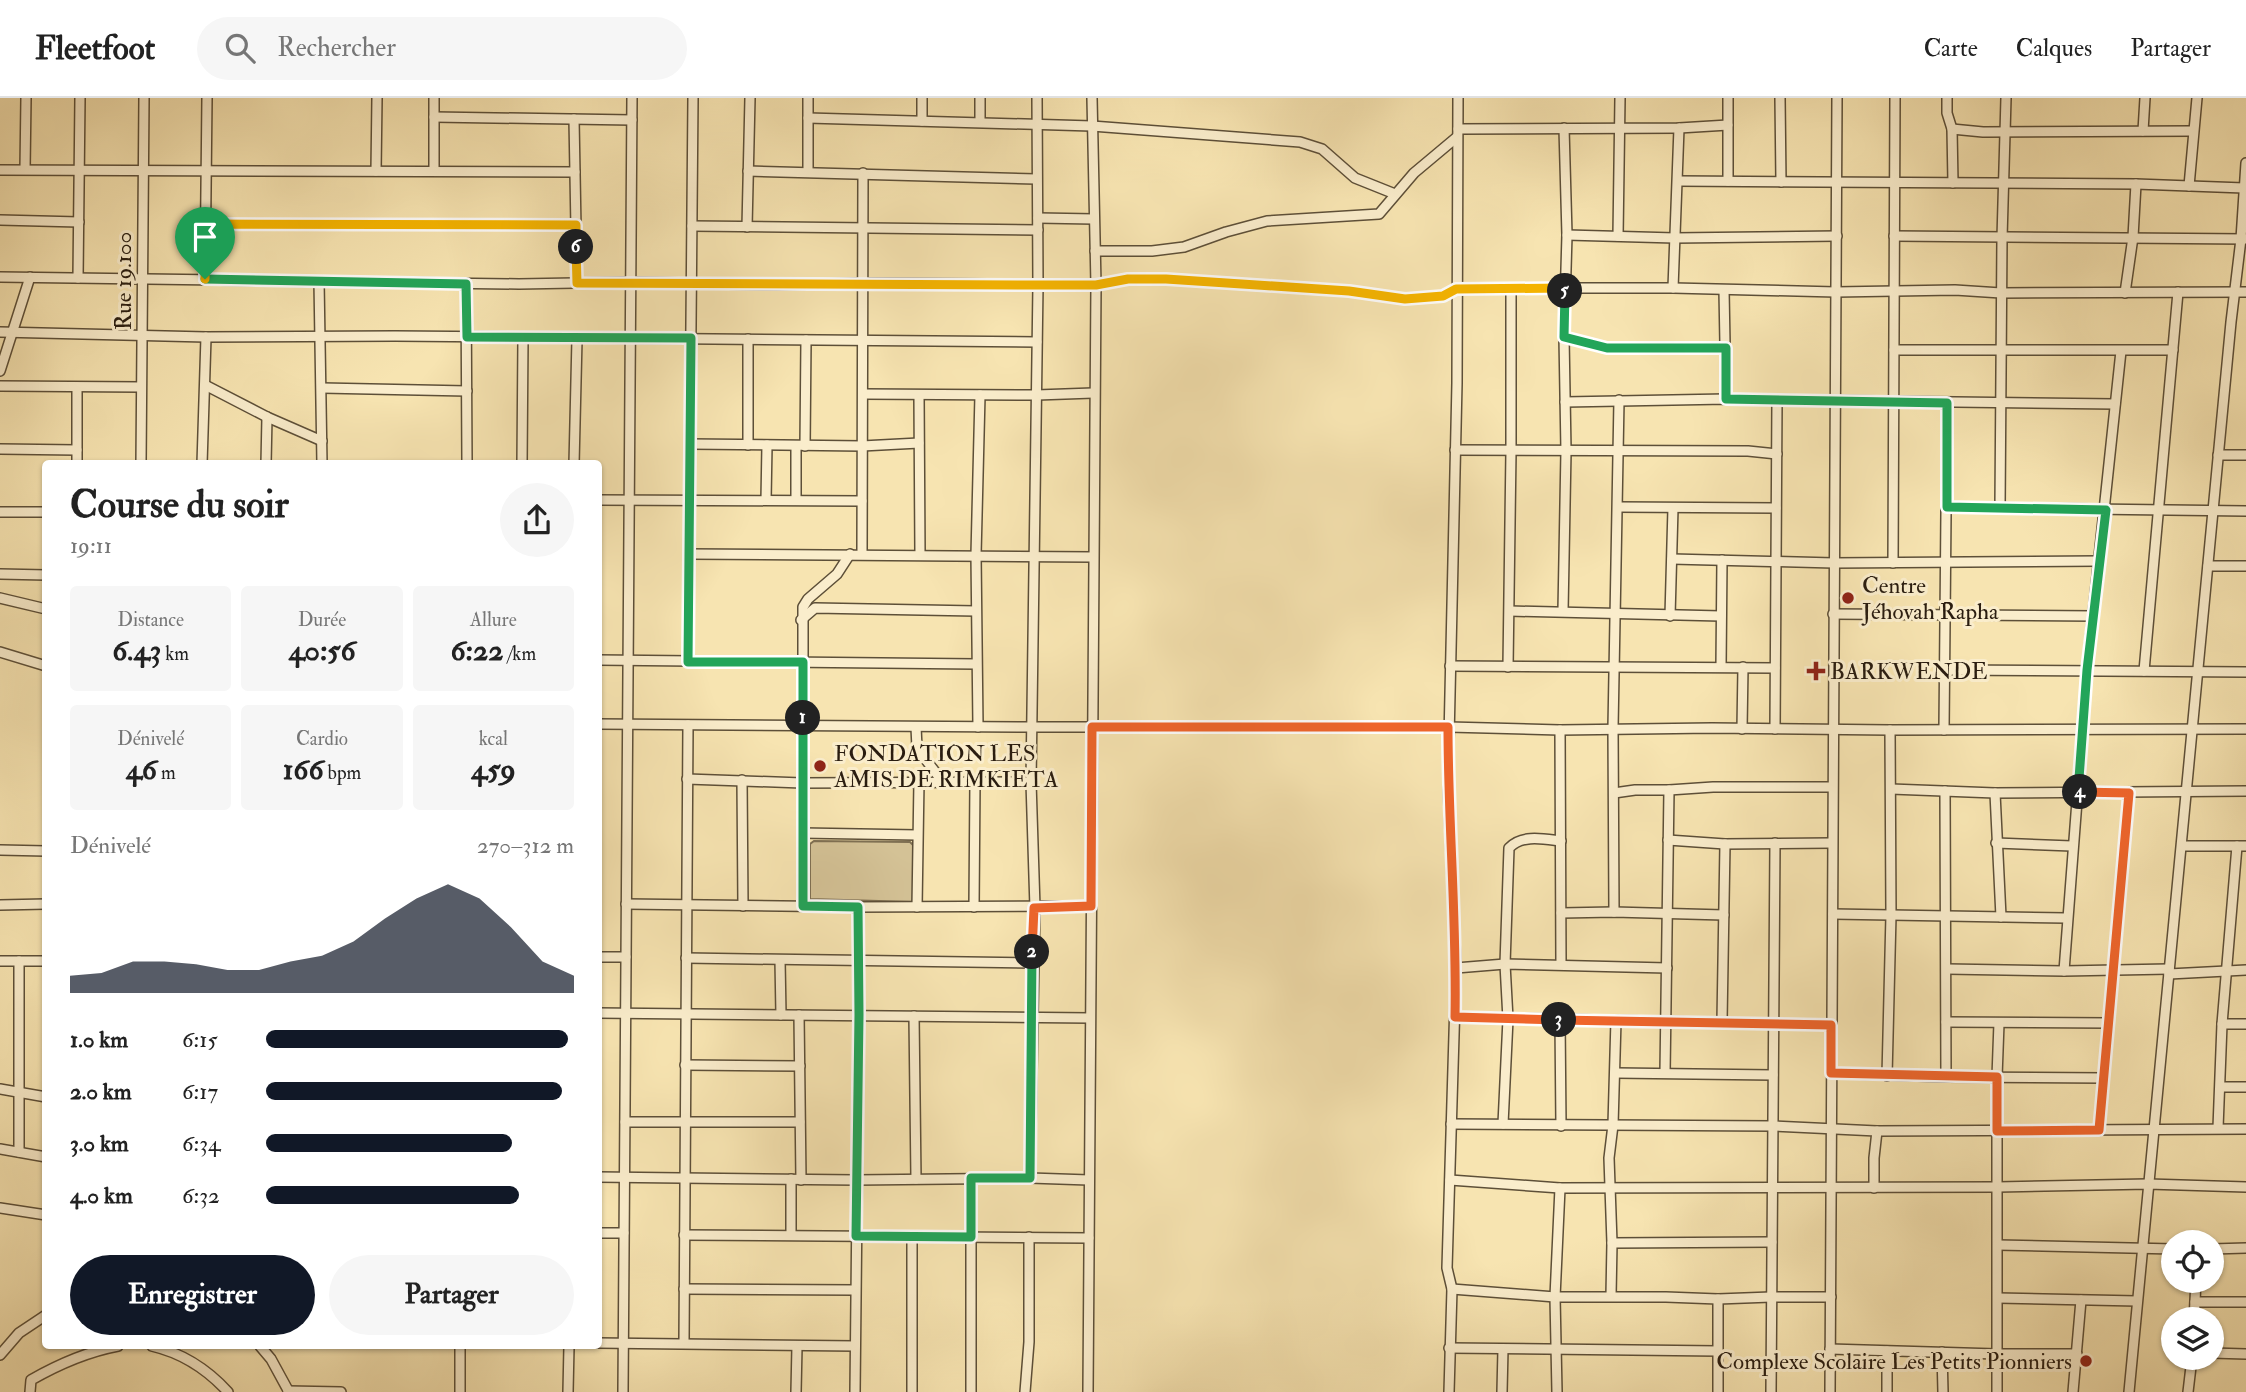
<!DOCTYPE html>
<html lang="fr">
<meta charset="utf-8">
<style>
:root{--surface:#fff;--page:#f6f6f6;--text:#222;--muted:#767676;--line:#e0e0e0;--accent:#111827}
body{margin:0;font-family:"IM FELL Double Pica",serif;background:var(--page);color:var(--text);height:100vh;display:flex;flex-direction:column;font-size:26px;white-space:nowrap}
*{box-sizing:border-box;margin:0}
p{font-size:23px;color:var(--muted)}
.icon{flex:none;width:38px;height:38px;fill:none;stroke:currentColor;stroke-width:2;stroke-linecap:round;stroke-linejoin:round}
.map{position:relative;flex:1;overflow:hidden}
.drawer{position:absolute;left:42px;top:362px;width:560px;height:889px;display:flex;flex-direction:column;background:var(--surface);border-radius:7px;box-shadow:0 2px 5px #0004}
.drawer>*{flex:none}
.tools{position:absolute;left:2161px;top:1132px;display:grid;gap:14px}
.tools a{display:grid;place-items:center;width:63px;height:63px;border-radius:50%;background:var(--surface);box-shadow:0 2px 5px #0004;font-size:35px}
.pin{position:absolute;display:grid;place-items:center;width:60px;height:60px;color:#fff;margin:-72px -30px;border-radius:50% 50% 50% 0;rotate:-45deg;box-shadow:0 0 7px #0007}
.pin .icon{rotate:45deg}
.km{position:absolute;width:35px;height:35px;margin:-18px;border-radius:50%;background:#222;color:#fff;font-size:19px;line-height:35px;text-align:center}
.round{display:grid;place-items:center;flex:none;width:74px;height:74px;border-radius:37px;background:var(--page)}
.headline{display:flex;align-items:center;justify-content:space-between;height:119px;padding:0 28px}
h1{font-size:38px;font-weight:700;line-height:52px}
.figures{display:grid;grid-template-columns:repeat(3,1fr);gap:10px;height:119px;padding:7px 28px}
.figures div{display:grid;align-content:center;border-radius:7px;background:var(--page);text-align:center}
.figures b{font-size:30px;font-weight:700}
.figures small{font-size:19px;font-weight:400}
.figures p{font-size:19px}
.chart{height:196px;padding:14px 28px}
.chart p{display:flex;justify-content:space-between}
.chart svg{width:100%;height:126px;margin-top:7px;fill:var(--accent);opacity:.7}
.button{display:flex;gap:14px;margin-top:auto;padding:14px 28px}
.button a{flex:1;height:80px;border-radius:42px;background:var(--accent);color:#fff;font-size:28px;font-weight:700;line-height:80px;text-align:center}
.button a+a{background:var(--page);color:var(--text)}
ul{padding:0 28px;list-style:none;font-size:23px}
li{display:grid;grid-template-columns:112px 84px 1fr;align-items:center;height:52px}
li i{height:18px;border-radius:9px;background:var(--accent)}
header{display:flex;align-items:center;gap:42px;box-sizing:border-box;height:98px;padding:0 35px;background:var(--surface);border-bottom:2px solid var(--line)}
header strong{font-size:33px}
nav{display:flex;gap:38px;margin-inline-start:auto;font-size:24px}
.search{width:490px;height:63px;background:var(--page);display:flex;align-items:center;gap:18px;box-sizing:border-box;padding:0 24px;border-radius:38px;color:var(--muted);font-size:26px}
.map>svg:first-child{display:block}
.green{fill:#d4c296;stroke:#7f7053;stroke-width:2}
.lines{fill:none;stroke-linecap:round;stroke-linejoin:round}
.minor-casing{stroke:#5d4f38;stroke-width:12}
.minor{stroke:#faedcc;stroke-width:9}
.split-1-casing{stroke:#fff;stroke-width:14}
.split-2-casing{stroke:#fff;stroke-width:14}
.split-3-casing{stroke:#fff;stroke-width:14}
.split-4-casing{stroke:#fff;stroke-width:14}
.split-5-casing{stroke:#fff;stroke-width:14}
.split-6-casing{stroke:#fff;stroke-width:14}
.split-7-casing{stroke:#fff;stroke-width:14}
.split-1{stroke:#22a559;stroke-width:9}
.split-2{stroke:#22a559;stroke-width:9}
.split-3{stroke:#f0652b;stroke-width:9}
.split-4{stroke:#f0652b;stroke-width:9}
.split-5{stroke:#22a559;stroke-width:9}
.split-6{stroke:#f5b400;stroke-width:9}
.split-7{stroke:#f5b400;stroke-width:9}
.poi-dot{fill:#8f2418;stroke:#faedcc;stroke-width:2.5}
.labels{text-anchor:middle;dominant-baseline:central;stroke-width:6;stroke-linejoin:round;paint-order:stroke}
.street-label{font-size:23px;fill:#2a1d10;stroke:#faedcc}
.poi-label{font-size:23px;fill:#2a1d10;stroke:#faedcc;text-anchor:start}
</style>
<header>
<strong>Fleetfoot</strong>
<div class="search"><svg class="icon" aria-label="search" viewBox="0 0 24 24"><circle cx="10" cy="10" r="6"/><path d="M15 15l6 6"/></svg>Rechercher</div>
<nav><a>Carte</a><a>Calques</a><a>Partager</a></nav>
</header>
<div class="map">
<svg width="2246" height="1294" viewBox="0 0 2246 1294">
<rect width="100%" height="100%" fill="#f7e4b1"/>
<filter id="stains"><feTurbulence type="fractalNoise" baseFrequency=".00286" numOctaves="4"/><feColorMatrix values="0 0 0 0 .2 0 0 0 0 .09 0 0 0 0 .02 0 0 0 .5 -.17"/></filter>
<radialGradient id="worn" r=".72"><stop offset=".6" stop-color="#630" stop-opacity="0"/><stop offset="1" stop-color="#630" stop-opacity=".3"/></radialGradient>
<path class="green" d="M814,743l96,1 3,3v57l-103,-3v-55z"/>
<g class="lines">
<defs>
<g id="minor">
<path d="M434,0v73"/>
<path d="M980,0v24"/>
<path d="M1037,0l1,187 -7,497 4,126 -5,270 59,2"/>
<path d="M1780,0l1,84"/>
<path d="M1947,0v15l5,16 1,54"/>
<path d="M434,19l198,3"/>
<path d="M808,20l284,8 208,16 22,7 33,29 40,16"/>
<path d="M574,21l3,164"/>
<path d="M922,23v-23"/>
<path d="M1458,31l221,-1 49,-3"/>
<path d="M1952,31l31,3 210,-1"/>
<path d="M2143,33l2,-33"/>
<path d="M25,71l1,-71"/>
<path d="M0,72l575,2"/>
<path d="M376,73l1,-73"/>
<path d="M748,73l288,8"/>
<path d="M808,74v-74"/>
<path d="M1678,83l458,3 108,4"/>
<path d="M1728,83v-83"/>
<path d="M2189,88l8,-88"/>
<path d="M1038,120l56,1"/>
<path d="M0,122l79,2"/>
<path d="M206,126l370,1"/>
<path d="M692,128l346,4"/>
<path d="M747,129l3,-129"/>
<path d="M1567,137l108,3 162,-2"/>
<path d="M1618,138l2,-138"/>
<path d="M1894,138l352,3"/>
<path d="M1095,153h57l32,-4 42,-15 41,-11 112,-7 35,-41 43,-36"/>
<path d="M0,179l519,7 111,-2 149,3 85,-2 232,2 32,-6h38l183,12 56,8 38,-3 13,-7 55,-1h162l163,4 119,-2 46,3 245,-1"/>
<path d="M78,180l2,-180"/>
<path d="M205,181l2,-181"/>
<path d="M319,183l3,183"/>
<path d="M466,186l1,180"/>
<path d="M1673,190l6,-160"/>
<path d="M1724,192l2,109"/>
<path d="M2125,195l8,-56 3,-53"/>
<path d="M0,234l206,5 189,-1 642,6"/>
<path d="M1564,239l43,11h119"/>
<path d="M748,241v106"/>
<path d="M1894,252h279"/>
<path d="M0,273l30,-94"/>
<path d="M205,287l62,32 55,24"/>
<path d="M0,288l141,1"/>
<path d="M322,290l145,3"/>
<path d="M863,296l174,1 56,-2"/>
<path d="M919,297l1,160"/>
<path d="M1565,304l161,-3 389,5"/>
<path d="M690,346l172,2 57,-3"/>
<path d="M805,348l1,-106"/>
<path d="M0,351l77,1"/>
<path d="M1455,352l293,1 29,3"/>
<path d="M2218,357h28"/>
<path d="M77,366v-77"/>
<path d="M141,366l3,-366"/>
<path d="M202,366l4,-127"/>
<path d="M266,366l1,-47"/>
<path d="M522,366l1,-126"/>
<path d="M574,366l3,-125"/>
<path d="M598,402l264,1"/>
<path d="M766,402l1,-55"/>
<path d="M796,402v-54"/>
<path d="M1618,409l158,1"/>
<path d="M1947,409l299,4"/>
<path d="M2000,410l2,-270 4,-140"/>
<path d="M0,414h46"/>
<path d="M689,456l404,3"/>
<path d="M862,456l1,-381"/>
<path d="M1672,461l162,4 265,-2"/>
<path d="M1893,465l2,-465"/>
<path d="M2208,468h38"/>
<path d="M0,476l46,1"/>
<path d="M0,500l46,11"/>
<path d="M1510,513l211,5"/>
<path d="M1563,513l3,-160 -2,-114 3,-102 -3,-107"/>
<path d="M1833,516l261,2"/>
<path d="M1670,518l3,-108"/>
<path d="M801,522l14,-12 161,3"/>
<path d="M0,554l46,14"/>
<path d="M598,562l378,4"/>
<path d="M688,564l5,-564"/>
<path d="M1450,568l325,2"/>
<path d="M1508,569l3,-216v-163"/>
<path d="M1721,569l1,-107"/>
<path d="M1945,572l301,2"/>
<path d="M2144,573l34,-379"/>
<path d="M598,626l434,3h417l111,3 152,-2 178,2 356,-1"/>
<path d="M916,629l1,21 25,33"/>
<path d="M978,629l-2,-172 4,-160"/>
<path d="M1742,631l1,-62"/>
<path d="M1775,631l2,-329"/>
<path d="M1560,632l1,234"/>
<path d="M1944,632l3,-327"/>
<path d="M687,681l115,4 229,-1"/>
<path d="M742,682l1,126"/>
<path d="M1891,691l104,4 251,-2"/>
<path d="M1945,693l1,286"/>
<path d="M1614,695l21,-3h34l44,-3h119"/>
<path d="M1995,695l6,124"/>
<path d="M802,735l115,2"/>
<path d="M1668,742l57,4 107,-1"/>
<path d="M1996,745l76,3"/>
<path d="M2182,748h64"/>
<path d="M0,752l46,1"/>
<path d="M626,806l232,3 233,-1"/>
<path d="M0,807l46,-1"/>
<path d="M803,808v-299l5,-8 29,-25 13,-20"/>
<path d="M917,809l2,-126"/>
<path d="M974,809l1,-126"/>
<path d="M1614,814l-1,-184 6,-328"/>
<path d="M1561,815l53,-1 110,3"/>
<path d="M1833,816l233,4"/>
<path d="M598,859h28"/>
<path d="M686,860l346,5"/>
<path d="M780,862l1,55"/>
<path d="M0,863h46"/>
<path d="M19,863v191"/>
<path d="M1456,870l49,-4 162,4"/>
<path d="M1947,871l117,2 105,-2"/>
<path d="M2064,873l23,-301 34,-319"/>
<path d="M2169,876l77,-4"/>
<path d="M598,915l492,5"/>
<path d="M799,917l2,165"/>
<path d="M914,918l2,163"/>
<path d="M1455,919l376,8"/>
<path d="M1560,922l1,106"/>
<path d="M1722,923l3,-177"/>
<path d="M1946,924l163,1"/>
<path d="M2222,926h24"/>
<path d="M685,967l115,1"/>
<path d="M1616,975l157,2"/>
<path d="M1665,975l4,-283"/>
<path d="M1831,975l115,4 158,1"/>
<path d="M1887,978l4,-161 -1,-185"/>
<path d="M2221,989h25"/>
<path d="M0,991l46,8"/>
<path d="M625,1024h175"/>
<path d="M1451,1026l322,2 104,5 369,-2"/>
<path d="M1503,1026l5,-105 -3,-55 4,-116c13,-14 35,-9 52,-7"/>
<path d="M2218,1030l4,-104 15,-178"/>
<path d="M2099,1033l30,-338"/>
<path d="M0,1051l46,8"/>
<path d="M598,1079l258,3 174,-2"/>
<path d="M971,1080v214"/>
<path d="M1450,1082l110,8 438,-1 150,-3 98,3"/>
<path d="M1874,1090v-30l3,-27"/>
<path d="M0,1110l46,7"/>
<path d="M598,1135h26"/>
<path d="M684,1137l405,3"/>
<path d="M791,1137v-56"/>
<path d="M912,1140v154"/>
<path d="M1612,1145l160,-1"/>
<path d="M1998,1147l176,4"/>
<path d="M2212,1151l34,-1"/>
<path d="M684,1191l171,1"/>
<path d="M1452,1191l103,8h111l52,2 53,-2h60"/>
<path d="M1611,1198l1,-53 -3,-85 4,-33 3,-105"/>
<path d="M1998,1200l139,3"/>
<path d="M1718,1201v93"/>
<path d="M2195,1204h51"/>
<path d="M2194,1222l2,-39"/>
<path d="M598,1245l257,3"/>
<path d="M684,1245l4,-618"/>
<path d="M152,1248c30,7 55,23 76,46"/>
<path d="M260,1248l11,13 18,33"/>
<path d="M460,1248v46"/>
<path d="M1449,1250l269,3"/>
<path d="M1830,1251l167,5h80"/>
<path d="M1887,1253v41"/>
<path d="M1942,1254l1,40"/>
<path d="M2212,1255l34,1"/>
<path d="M0,1257l19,-22 27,-18"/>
<path d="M288,1293l53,1"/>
<path d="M30,1294l1,-12c28,-16 55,-28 87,-34"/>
<path d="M568,1294l1,-46"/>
<path d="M623,1294l9,-1294"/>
<path d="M796,1294l1,-46"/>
<path d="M855,1294l4,-377 -1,-108"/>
<path d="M1025,1294l4,-50v-105"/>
<path d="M1088,1294l8,-1107 -4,-187"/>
<path d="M1449,1294l3,-103 -5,-21 9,-300 -8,-185 9,-400 1,-285"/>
<path d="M1502,1294l1,-43"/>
<path d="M1557,1294l-2,-95 5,-109"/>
<path d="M1771,1294l4,-549"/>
<path d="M1830,1294l7,-1294"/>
<path d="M1997,1294v-315l2,-54"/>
<path d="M2073,1294l8,-92"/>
<path d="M2129,1294l102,-1070 10,-83 5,-76"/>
<path d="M2188,1294l4,-34"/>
</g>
</defs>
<use href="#minor" class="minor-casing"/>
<use href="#minor" class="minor"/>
</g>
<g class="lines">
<defs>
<path id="split-1" d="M205,181l261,5 1,53 224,1 -3,324h115v56"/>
<path id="split-2" d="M803,620v188l55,1 1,108 -3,221 115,1v-59h59l2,-226"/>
<path id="split-3" d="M1032,854l2,-44 57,-2 1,-179h356c0,97 9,193 7,290l104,3"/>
<path id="split-4" d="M1559,922l272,5v48l166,4v54l102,-1 30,-337 -49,-1"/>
<path id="split-5" d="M1565,193l-1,46 43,11h119v51l221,4v104l159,3 -19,160 -9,122h2"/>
<path id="split-6" d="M576,149l1,36 461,2h58l32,-6h38l183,12 56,8 38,-3 13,-7 109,-1v3"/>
<path id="split-7" d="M205,181l1,-55 370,1v22"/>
</defs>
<use href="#split-1" class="split-1-casing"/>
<use href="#split-2" class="split-2-casing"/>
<use href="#split-3" class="split-3-casing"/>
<use href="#split-4" class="split-4-casing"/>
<use href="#split-5" class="split-5-casing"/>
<use href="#split-6" class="split-6-casing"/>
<use href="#split-7" class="split-7-casing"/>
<use href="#split-1" class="split-1"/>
<use href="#split-2" class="split-2"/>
<use href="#split-3" class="split-3"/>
<use href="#split-4" class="split-4"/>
<use href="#split-5" class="split-5"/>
<use href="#split-6" class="split-6"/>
<use href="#split-7" class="split-7"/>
</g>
<g class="poi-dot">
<circle cx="1848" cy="500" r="7"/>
<path d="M1812.5 562.5h7v7h7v7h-7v7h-7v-7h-7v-7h7z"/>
<circle cx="820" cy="668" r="7"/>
<circle cx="2086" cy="1263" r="7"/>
</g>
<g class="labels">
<g class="street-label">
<text transform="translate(123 183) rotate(-90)">Rue 19.100</text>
</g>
<g class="poi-label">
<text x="1862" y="487">Centre<tspan x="1862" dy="26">Jéhovah Rapha</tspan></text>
<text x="1830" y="573">BARKWENDE</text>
<text x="834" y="655">FONDATION LES<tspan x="834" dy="26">AMIS DE RIMKIETA</tspan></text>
<text x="2072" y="1263" text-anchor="end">Complexe Scolaire Les Petits Pionniers</text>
</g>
</g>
<rect width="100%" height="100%" filter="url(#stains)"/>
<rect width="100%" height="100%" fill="url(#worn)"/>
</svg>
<div class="tools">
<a><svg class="icon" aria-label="locate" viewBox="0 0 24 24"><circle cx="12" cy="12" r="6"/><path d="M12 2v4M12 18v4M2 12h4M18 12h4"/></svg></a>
<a><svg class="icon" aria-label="layers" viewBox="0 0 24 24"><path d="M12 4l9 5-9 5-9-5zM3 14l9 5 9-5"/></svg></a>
</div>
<div class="pin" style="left:205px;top:181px;background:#1e9e55"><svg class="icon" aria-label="arrive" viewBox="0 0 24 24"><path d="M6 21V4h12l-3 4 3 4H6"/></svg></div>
<b class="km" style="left:803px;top:620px">1</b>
<b class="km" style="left:1032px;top:854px">2</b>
<b class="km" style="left:1559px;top:922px">3</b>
<b class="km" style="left:2080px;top:694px">4</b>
<b class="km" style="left:1565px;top:193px">5</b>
<b class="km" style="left:576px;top:149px">6</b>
<section class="drawer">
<div class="headline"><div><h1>Course du soir</h1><p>19:11</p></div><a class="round"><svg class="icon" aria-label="share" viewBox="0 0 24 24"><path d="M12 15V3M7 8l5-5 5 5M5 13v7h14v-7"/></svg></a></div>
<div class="figures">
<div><p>Distance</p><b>6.43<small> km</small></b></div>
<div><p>Durée</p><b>40:56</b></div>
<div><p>Allure</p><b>6:22<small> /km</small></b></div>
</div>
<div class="figures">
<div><p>Dénivelé</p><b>46<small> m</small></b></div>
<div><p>Cardio</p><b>166<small> bpm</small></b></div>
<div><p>kcal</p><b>459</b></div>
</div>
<div class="chart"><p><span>Dénivelé</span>270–312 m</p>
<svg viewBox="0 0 160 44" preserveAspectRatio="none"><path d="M0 44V38L10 37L20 33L30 33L40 34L50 36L60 36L70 33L80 31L90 26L100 18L110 11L120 6L130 11L140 21L150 33L160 38V44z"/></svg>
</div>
<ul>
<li><b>1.0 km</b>6:15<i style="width:98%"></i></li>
<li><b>2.0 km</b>6:17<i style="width:96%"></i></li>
<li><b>3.0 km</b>6:34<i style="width:80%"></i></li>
<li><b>4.0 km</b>6:32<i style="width:82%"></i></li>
</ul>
<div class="button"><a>Enregistrer</a><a>Partager</a></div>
</section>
</div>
